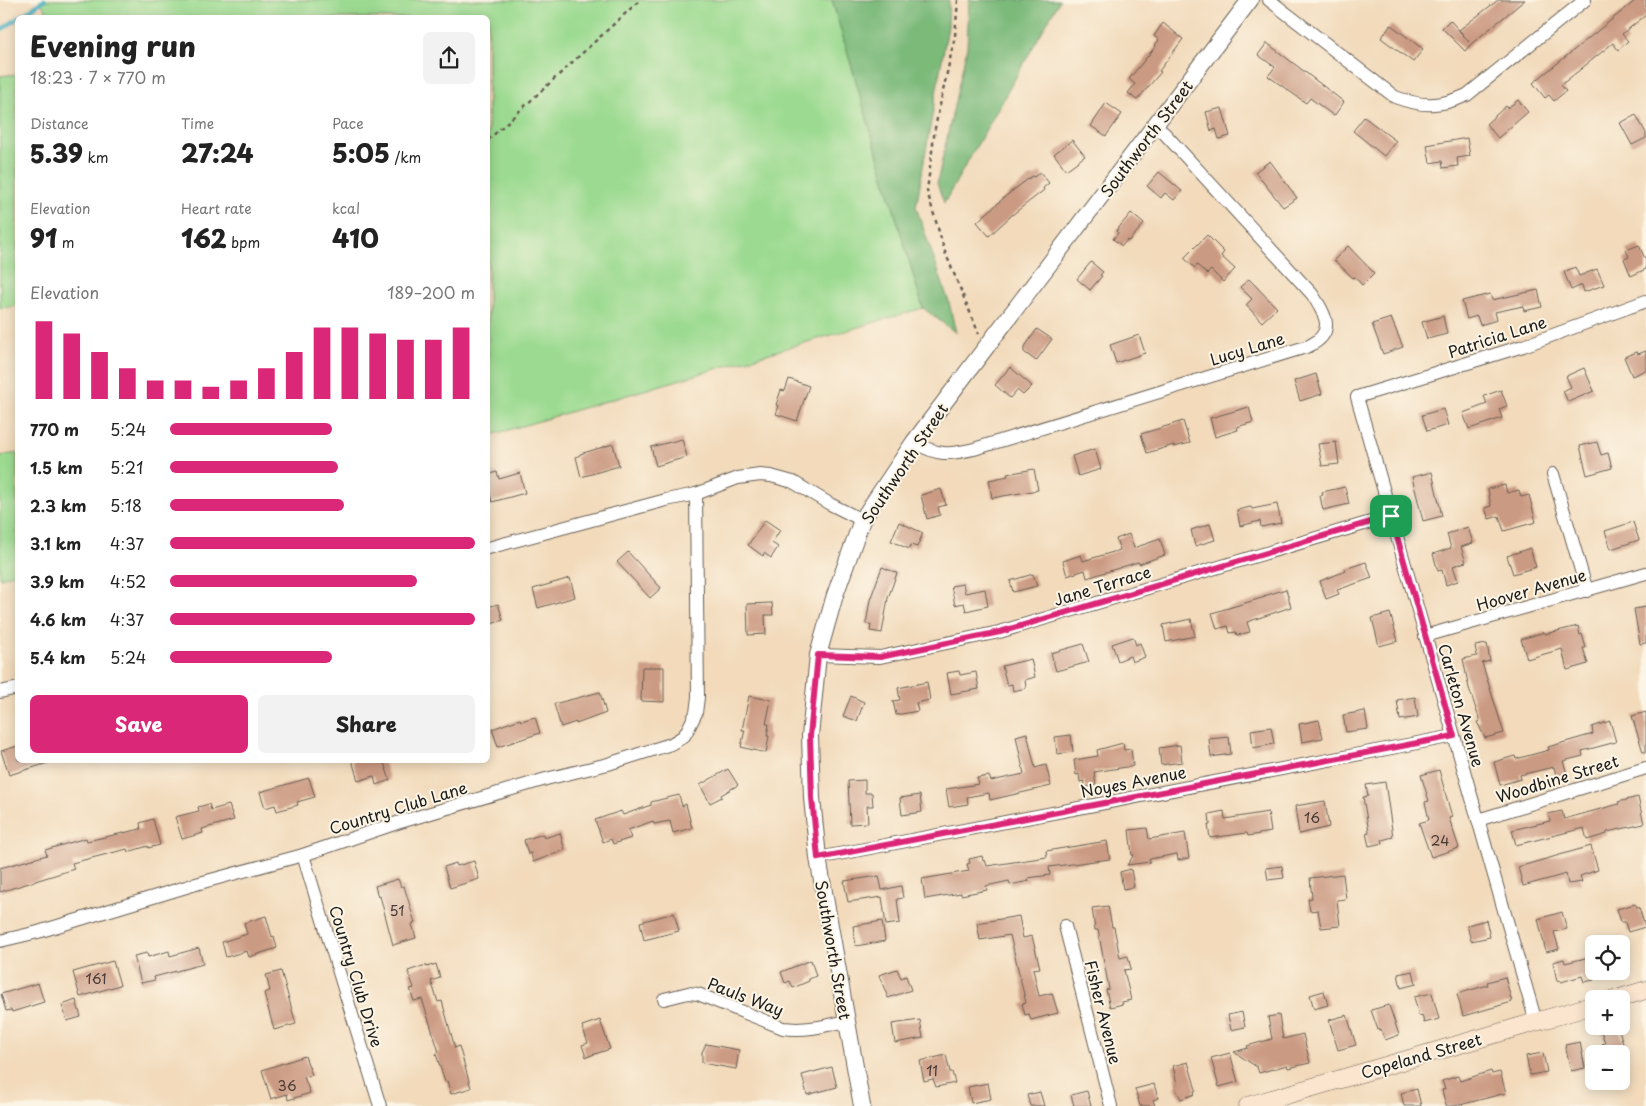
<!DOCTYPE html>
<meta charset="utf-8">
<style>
:root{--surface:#fff;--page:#f2f2f2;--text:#222;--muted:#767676;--accent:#db2777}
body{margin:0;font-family:"Playpen Sans",sans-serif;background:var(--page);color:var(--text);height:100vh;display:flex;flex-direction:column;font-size:19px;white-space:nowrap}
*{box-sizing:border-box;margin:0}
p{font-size:16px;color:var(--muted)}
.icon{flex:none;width:28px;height:28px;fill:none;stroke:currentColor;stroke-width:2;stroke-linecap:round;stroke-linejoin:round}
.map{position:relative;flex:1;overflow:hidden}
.side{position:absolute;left:15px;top:15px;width:475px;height:748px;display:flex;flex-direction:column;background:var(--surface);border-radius:8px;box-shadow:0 2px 12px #0003}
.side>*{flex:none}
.buttons{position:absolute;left:1585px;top:935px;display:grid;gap:10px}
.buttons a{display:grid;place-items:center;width:45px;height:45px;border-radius:8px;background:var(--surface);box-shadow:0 2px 12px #0003;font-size:25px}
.pin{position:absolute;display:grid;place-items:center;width:42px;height:42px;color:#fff;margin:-21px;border-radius:10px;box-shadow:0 2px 8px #0006}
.round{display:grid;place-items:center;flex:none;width:52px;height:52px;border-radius:8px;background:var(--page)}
.headline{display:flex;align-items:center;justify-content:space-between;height:85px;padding:0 15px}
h1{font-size:28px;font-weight:800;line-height:38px}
.figures{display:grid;grid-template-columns:repeat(3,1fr);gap:8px;height:85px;padding:5px 15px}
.figures div{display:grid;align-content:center}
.figures b{font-size:25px;font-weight:800}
.figures small{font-size:14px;font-weight:400}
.figures p{font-size:14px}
.chart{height:140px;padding:10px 15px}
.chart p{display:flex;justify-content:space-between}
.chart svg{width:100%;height:90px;margin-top:5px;stroke:var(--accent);stroke-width:6}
.primary-button{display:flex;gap:10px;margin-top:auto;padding:10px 15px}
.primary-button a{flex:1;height:58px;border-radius:8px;background:var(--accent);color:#fff;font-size:20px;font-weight:800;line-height:58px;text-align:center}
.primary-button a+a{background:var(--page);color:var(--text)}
ul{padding:0 15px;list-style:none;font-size:16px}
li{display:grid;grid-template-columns:80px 60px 1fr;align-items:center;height:38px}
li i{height:12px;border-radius:6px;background:var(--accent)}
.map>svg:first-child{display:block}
.green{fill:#9bda90;stroke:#5c7b56}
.forest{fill:#7cba7a;stroke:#4c6b4b}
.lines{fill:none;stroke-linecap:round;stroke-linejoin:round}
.stream{stroke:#42adc1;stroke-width:4.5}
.building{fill:#cb9a82}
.minor-casing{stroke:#675e54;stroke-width:14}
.tertiary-casing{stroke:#675e54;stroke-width:18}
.secondary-casing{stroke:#675e54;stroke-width:19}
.path{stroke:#675e54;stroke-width:2.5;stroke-dasharray:4 4;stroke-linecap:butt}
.minor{stroke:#fff;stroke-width:12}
.tertiary{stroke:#fff;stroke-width:16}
.secondary{stroke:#fbe5cf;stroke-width:18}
.route-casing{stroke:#fff;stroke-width:10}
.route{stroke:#db2777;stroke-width:6}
.labels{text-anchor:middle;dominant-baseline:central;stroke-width:4;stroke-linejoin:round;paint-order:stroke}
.number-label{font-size:14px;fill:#483c36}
.street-label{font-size:16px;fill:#1c1c1c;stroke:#fcf5e5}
</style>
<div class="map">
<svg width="1646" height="1106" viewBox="0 0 1646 1106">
<rect width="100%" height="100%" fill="#fcf5e5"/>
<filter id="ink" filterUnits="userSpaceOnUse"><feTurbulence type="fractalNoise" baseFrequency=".02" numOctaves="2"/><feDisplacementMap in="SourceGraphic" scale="10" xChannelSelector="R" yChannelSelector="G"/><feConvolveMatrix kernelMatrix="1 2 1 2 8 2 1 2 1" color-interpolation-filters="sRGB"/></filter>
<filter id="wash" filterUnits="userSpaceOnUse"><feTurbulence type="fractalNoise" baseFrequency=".0096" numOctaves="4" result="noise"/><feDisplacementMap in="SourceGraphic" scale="20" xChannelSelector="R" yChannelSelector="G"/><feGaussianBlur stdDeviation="1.12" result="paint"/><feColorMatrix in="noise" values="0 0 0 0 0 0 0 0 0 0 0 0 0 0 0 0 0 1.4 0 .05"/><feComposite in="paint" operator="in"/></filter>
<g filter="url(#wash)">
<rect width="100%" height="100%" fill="#f2dabb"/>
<g class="green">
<path d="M39,0h793l91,308 -435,128v-418h-437z"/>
<path d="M17,74v232l-17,2v-232z"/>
<path d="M17,453v120l-17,5v-122z"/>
</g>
<g class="forest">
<path d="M832,0h117l-1,26 -32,181 33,95 7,31 -33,-25z"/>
<path d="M969,0h91l-116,203 -7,-20 30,-136z"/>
</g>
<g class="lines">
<g class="stream">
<path d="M19,18l25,-18"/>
<path d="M0,31l18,-13"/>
</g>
</g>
<g id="blocks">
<g class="building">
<path d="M1498,0h27l-54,44 -6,7 -23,-23 8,-8 19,22 -10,-12z"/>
<path d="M1636,0h10v15l-24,19 6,7 -10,9 -5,-7 -52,42 5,6 -12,10 -5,-6 -4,3 -12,-15z"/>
<path d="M1163,23l20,16 -24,32 2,1 -24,28 -9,-7 7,-9 -6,-5 27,-33 -1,-1 4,-5 -5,-4z"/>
<path d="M1391,25l32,24 -10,13 -32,-24z"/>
<path d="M1267,43l77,59 -10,14 -24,-18 -4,5 -38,-27 7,-9 -17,-12z"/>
<path d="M1518,100l10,12 -30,26 -12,-14 20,-18 2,2z"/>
<path d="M1106,103l16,11 -16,22 -15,-10z"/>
<path d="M1222,108l8,28 -11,3 -3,-10 -5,2 -5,-19z"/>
<path d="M1636,115l10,18v5l-14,7 -12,-22z"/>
<path d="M1364,117l32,24 -12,15 -31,-25z"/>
<path d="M1467,138l3,18 -13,2 1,8 -15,2 -1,-7 -12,2 -3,-18z"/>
<path d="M1072,140l13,16 -19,14 -12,-16z"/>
<path d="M1270,161l27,37 -14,9 -28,-35z"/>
<path d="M1040,172l9,11 -6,5 1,2 -32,25 -23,21 -12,-14 30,-27 25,-19 2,1z"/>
<path d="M1159,172l23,19 -8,9 -9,-7 -4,5 -14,-12z"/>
<path d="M1131,213l13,11 -15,17 -2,-1 -5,6 -9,-7 5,-6 -2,-2z"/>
<path d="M1207,235l17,17 -3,4 14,13 -12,13 -12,-12 -4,4 -10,-9 -2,3 -11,-10z"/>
<path d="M1639,245l7,16v8l-15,7 -7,-17 5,-2 -3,-7z"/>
<path d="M1348,246l26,27 -12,12 -7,-8 -2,1 -19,-18z"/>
<path d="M1091,262l12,10 -3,3 2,1 -12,14 -13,-11z"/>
<path d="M1575,267l4,9 18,-7 7,16 -20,7 -2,-7 -11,5 -7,-18z"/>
<path d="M1249,279l28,29 -15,14 -16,-17 6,-6 -12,-12z"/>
<path d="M1538,290l4,17 -18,4 -1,-5 -28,6 2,8 -17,5 -3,-9 -10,3 -5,-18 28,-7 2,6z"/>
<path d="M1443,316l4,18 -20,5 -5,-17z"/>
<path d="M1391,318l12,29 -20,7 -11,-30z"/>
<path d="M1037,329l15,10 -16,22 -12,-9v-4z"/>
<path d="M1139,335l6,18 -29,10 -6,-18z"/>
<path d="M1646,351v19l-14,6 -8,-19 13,-5 1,2z"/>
<path d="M1010,367l22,19 -9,9 -6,-5 -7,8 -15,-13z"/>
<path d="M1584,368l10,23 -26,11 -5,-11 8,-4 -5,-11z"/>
<path d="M1316,374l6,20 -22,7 -6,-20z"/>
<path d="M789,379l20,7 -12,35 -21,-7 3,-8 -3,-1 5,-15 4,1z"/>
<path d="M1501,390l6,16 -8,3 3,9 -33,11 -6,-16 24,-9 -3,-8z"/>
<path d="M1249,407l4,15 -16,5 1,3 -23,7 -5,-19z"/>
<path d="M1443,409l5,16 -21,6 -5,-16z"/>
<path d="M1183,421l7,22 -16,4v-2l-27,8 -6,-19z"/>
<path d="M682,439l5,18 -31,9 -5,-19z"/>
<path d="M1336,442l3,22 -17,2 -4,-22z"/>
<path d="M1597,442l4,13 7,-2 4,15 -25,7 -7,-29z"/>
<path d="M613,444l6,22 -38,11 -5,-20 4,-2v-1z"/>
<path d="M1095,449l6,20 -23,7 -6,-20z"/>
<path d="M1034,469l4,21 -46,8 -3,-18 19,-4 -1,-2z"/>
<path d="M497,472l2,7 21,-6 5,20 -33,9 -4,-17v-10z"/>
<path d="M1432,472l10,44 -19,5 -11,-44z"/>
<path d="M1505,485l2,8 12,-3 2,7 8,-2 7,27 -32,9 -5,-15 -10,3 -4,-11 6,-2 -3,-17z"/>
<path d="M1345,487l4,17 -26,6 -3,-14 3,-1 -1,-3z"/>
<path d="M941,489l5,16 -8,2 2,8 -13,4 -6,-24z"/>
<path d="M1277,504l4,19 -20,4 -1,-6 -20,5 -3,-16 14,-3 1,2z"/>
<path d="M765,520l15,10 -8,13 6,4 -7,11 -7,-5 -1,3 -15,-11z"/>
<path d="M899,522l24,11 -6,14 -6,-2 -2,4 -18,-8z"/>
<path d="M1633,522l6,18 -28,9 -6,-18z"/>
<path d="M1210,524l5,16 -20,6 -4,-16z"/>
<path d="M1468,527l5,16 -12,4 5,15 -13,4 5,15 -12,4 -4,-15 -4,1 -5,-17 18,-6 -4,-14z"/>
<path d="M1129,534l5,14 26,-9 5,16 -26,9 -1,-2 -51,16 -2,-8 -18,6 -4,-15 18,-6 2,6 37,-11 -4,-11z"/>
<path d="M1530,548l6,19 -23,7 -6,-18z"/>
<path d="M628,552l33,36 -11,10 -33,-36z"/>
<path d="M1366,562l6,16 -35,12 2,4 -13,5 -6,-18 26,-10 -1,-2z"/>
<path d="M882,567l15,6 -9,25 -6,35 -12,-2 1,-6 -5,-1 4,-24z"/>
<path d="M1033,574l4,12 -24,6 -3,-11z"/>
<path d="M570,578l5,19 -37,11 -5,-19z"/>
<path d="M963,584l2,9 20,-4 3,17 -22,5 -2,-8 -9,2 -4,-19z"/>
<path d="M1286,589l5,18 -44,15 3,10 -13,3 -1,-3 -6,1 -2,-7 -11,3 -5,-16 53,-16 -1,-1z"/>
<path d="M772,603l1,12h-8l1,19 -18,1 -1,-31z"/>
<path d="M498,604l5,16 -15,5v-18z"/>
<path d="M1646,607v36l-6,1 -6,-35z"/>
<path d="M1390,613l8,28 -19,5 -7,-28z"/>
<path d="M1191,619l4,17 -29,6 -3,-17z"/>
<path d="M1578,626l2,9 2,-1 4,14h-3l5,16 -21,6 -5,-21 -35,10 -6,-20 24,-7v2z"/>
<path d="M1133,637l3,8 4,-2 5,14 -13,5 -2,-6 -12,5 -6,-17z"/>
<path d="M1083,644l6,18 -33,9 -5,-18z"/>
<path d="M1487,644l3,17 -8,2 22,70 -19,5 -8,-16 3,-1 -11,-33 -6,-29 14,-3 -2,-10z"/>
<path d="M1031,659l4,18 -10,3 1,8 -13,3 -1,-7 -5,1 -5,-19z"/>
<path d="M642,667h22v35l-23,-1z"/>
<path d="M959,671l1,4 16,-3 3,17 -28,5 -4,-21z"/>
<path d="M927,682l3,18 -14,3 2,8 -22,4 -3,-14 7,-1 -2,-12z"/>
<path d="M600,692l6,21 -30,11v-2l-15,5 -7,-23z"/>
<path d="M749,696l22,4 -5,24h3l-2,12h2l-3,17 -25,-6 4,-17h-3z"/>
<path d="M851,696l13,6 -7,19 -14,-5z"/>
<path d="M1415,697l3,20 -18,3 -3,-20z"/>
<path d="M1365,711l3,18 -22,3 -3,-17z"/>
<path d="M1646,712v40h-3l-11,-36z"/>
<path d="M535,717l5,16 -42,14 -6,-18 28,-10 1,2z"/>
<path d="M1319,720l4,18 -21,4 -3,-18z"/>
<path d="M1610,721l6,21 -34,9 1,5 -20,5 5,16 -11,3 -3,-13 -34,8 1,4 -21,6 -6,-23 21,-6 1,3 33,-9 -1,-3 45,-13 -1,-7z"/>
<path d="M1271,727l3,17 -21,4 -2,-18z"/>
<path d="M1027,733l8,35 11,-3 5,21 -61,14 -1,-7 -22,4 1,7 -19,3 -3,-18 33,-5 -2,-6 12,-2 2,5 33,-7 -8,-38z"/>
<path d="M1071,735l2,17 -16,2 -2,-17z"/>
<path d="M1229,737l2,17 -20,3 -2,-18z"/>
<path d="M1123,743l1,7 7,-1 2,17 -39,6 2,13 -11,2 -1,-6 -4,1 -1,-8 -3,1 -2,-15 24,-4 -1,-6z"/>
<path d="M1180,745l2,17 -21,3 -2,-17z"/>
<path d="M18,746v14h30v3l-39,12 -8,-24z"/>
<path d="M352,760h31l7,20 -14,5 -2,-9 -16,5z"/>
<path d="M728,769l10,16 -17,10 1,2 -12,6 -10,-18z"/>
<path d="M1439,770l13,47 -3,1 10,30 -28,9 -12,-34 10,-3 -4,-18 4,-1 -8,-26z"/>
<path d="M309,778l6,19 -18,5 1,3 -21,6 -2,-6 -10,3 -5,-16z"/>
<path d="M865,780v13h7l1,13h-6l1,17 -18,1 -2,-43z"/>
<path d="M1385,782l8,55 -11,3 1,3 -14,3 -3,-13 3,-1 -6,-35 5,-1 -2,-11z"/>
<path d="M679,795l3,11 4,-2 6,24 -19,5 -3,-12 -16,3 -1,-3 -25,9 3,8 -18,6 -2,-5 -8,3 -8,-22 26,-9 2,4 28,-10v-3z"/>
<path d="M920,795l2,17 -20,3 -2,-17z"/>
<path d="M1638,797l6,27 -37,8v2l-20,6 -3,-12 -68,17 -4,-15 38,-9 -2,-7 14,-3 2,8 55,-15 -1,-2z"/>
<path d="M1325,801l4,26 -30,7 -4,-28z"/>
<path d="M209,804l2,6 18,-5 5,15 -32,9 1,4 -21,6 -7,-22 24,-6 -1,-4z"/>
<path d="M1224,811l1,8 43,-7 3,20 -23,4 -1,-3 -37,5 -2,-13h2l-1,-11z"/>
<path d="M153,819l7,26 -12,3v-2l-20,6 -1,-3 -55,14 2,6 -74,23v-24l47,-13 -2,-5 41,-12 1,3 54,-12 -1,-6z"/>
<path d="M1147,828l2,11 36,-6 4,25 -11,2 -1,-6 -28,5 1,3 -23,3 7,-10h-2l-3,-25z"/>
<path d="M560,833l5,17 -32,12 -2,-9 -3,1 -4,-14 19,-6 1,4z"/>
<path d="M1107,841l3,18 -61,8 1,8 -22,3 1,3 -19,4 -1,-4 -23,5 1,4 -26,5v-2l-36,6 -3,-20 47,-8 -2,-7 3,-1 -1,-4 13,-3 1,5 2,-1 2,6 60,-9 -1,-6z"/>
<path d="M1591,846l7,24 -18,6 2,6 -14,2 -2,-10 -43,12 -5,-19z"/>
<path d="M474,861l5,18 -29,9 -6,-21 12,-4 1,3z"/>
<path d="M1282,866l2,12 -16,2 -2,-12z"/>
<path d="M1131,869l3,18 -11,2 -3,-17z"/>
<path d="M1343,874l3,25 -9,1 3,26 -19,2 -3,-18 -8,1 -2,-12 4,-1 -2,-20z"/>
<path d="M879,876l3,14 19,-4 2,12 -6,1 3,24 -14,2 -4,-28 -34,5 -4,-21z"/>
<path d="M398,879l3,8 3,-1 11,37 -3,1 4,14 -23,7 -13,-49 -2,1 -3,-11z"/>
<path d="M1635,904l2,3h2l6,20 -17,5 -3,-10h-4l-4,-13z"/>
<path d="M1108,906l4,21h2l6,31 8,-2 3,13 -7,1 7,30 -9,2 1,2 -13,3 -4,-17 3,-1 -11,-59h-3l-3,-22z"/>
<path d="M1562,912l5,17 -13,3 5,17 -13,3 -8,-33z"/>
<path d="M674,913l5,18 -35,9 -4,-18z"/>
<path d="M266,916l6,21 2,-1 3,12 -28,9 -2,-6 -21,6 -4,-15 25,-8 -3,-11z"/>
<path d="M1019,916l4,22 9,-2 8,32 -7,1 6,27 13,-3 6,20 -27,7 -2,-6 -4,1 -3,-11 4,-1 -16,-68 -30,5 -3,-17z"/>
<path d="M1486,920l4,17 -19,4 -4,-16z"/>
<path d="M882,921l3,20 -29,5 -3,-20z"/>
<path d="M199,948l4,16 -49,13 1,3 -14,3 -7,-27 13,-3 1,4 21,-6 1,5z"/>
<path d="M1594,956v24l-10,2 -2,-6 -21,6 -1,-2 -3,1 -4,-19 11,-3 1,4z"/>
<path d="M811,960l5,16 -7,3v2l-16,7 -3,-7 -5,2 -4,-11z"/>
<path d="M113,961l7,24 -40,12 -7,-25z"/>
<path d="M436,964l4,14 -9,3 7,21 4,-1 13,47 4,-2 12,42 -20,6 -4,-13 -2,1 -9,-28 3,-2 -17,-53 -8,2 -4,-12 4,-1 -6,-17 18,-6 1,2z"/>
<path d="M897,969l4,9 5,-2 5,14 -23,8 -9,-23z"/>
<path d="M281,971l15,53 -22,6 -10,-37 6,-2 -4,-16z"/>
<path d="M1413,971l3,13 -15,4 -3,-14z"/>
<path d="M1505,977l7,25 -49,14 -6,-22 31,-9 -1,-3z"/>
<path d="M38,983l6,19 -32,10 -1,-2 -5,1 -5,-17z"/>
<path d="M1324,991l4,14 -14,4 -4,-14z"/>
<path d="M1432,993l7,26 -15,4 -2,-8 -3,1 -5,-19z"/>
<path d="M76,1000l5,17 -14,4 -5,-16z"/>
<path d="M1389,1005l10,30 -14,5 -4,-11 -3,1 -7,-20z"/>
<path d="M1242,1012l3,15 -14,3 -3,-15z"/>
<path d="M1279,1015l4,24 20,-5 7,29 -22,5 -1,-3 -28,8 -2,-6 -23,-15 14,-4 -1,-2 25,-7 -4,-22z"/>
<path d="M1347,1015l9,30 -18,5 -9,-30z"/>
<path d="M600,1020l10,29 -24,8 -4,-12 6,-2 -6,-17z"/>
<path d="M920,1020l3,18 -28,5 -3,-19z"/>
<path d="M1618,1026l8,28h-21l-3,-10 3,-1 -4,-12z"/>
<path d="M1580,1042l5,26 -14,3 -6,-26z"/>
<path d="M706,1044l33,6 -3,19 -34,-6v-11z"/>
<path d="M1230,1053l8,29 -19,5 -8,-29z"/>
<path d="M1543,1053l4,19 -17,3 -4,-19z"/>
<path d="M946,1055l4,17h2l3,11 -19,4 -3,-8 -9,2 -4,-20z"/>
<path d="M305,1056l7,19 -8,2 6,16 -22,7 -1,-6 -16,5 -9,-29z"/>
<path d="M1188,1062l8,28 -2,1 1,3 -14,5 -6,-12 2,-3 -4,-18z"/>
<path d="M832,1067l5,20 -30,8 -5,-20z"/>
<path d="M1491,1071l1,3 8,-2 6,21 -50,13h-10l-4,-16 3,-1 -3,-8 16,-5 2,5z"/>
<path d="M988,1083l3,16 -20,4 -3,-16z"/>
<path d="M1154,1084l4,14 -5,2 2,6h-15l-5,-17z"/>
<path d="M1417,1089l4,17h-17l-3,-13z"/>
<path d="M1087,1091l4,15h-17l-3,-11z"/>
<path d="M1040,1092l4,14h-14l-3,-11z"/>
</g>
</g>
</g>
<g filter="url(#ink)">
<use href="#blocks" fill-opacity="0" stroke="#675e54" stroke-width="1"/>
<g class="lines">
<defs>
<g id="minor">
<path d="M1269,0l126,97c27,10 45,10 72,-2l118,-95"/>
<path d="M914,442c24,14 34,13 60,7l335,-103c28,-14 16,-32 3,-52l-147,-160 -9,-8"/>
<path d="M1553,474l34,117"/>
<path d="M488,548l178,-48 30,-6 42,-16 22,-3 11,1 22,6 37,22 32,16"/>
<path d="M1425,636l221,-63"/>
<path d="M818,655l62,2 119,-25 392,-116"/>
<path d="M0,692l18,-4"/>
<path d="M1478,820l168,-52"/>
<path d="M303,855l77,251"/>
<path d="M818,858l636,-122"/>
<path d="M1065,926l46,180"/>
<path d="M0,941l38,-9 158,-48 107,-29 94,-32 149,-44 62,-15 63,-20 13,-8 4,-7 8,-16 2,-16 -2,-203"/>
<path d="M664,999l24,-6 10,1 85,34c22,3 42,-2 64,-7"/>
<path d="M1536,1022l-179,-625 166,-51 123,-45"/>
</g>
<path id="tertiary" d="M862,1106l-44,-248 -6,-60 -2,-62 8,-81 17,-60 27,-75 52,-78 336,-442"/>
<g id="secondary">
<path d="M1616,999l30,-9"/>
<path d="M1248,1106l346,-101"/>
</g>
</defs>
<use href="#minor" class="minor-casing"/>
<use href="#tertiary" class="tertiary-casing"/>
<use href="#secondary" class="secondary-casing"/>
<g class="path">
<path d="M958,0l-3,36 -20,92 -8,63 18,61 34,82"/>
<path d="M488,140l152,-140"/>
</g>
<use href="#minor" class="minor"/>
<use href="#tertiary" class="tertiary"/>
<use href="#secondary" class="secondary"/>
</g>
</g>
<g class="lines" filter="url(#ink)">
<defs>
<path id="route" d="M1391,516l63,220 -636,122 -6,-60 -2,-62 8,-81 62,2 120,-25z"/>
</defs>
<use href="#route" class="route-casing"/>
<use href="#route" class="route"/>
</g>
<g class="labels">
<g class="number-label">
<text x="1312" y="817">16</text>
<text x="1440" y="840">24</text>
<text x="397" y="910">51</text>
<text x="96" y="978">161</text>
<text x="932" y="1070">11</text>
<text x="287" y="1085">36</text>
</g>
<g class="street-label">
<text transform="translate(1146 138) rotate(-53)">Southworth Street</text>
<text transform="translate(1497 336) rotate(-18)">Patricia Lane</text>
<text transform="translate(1247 348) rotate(-17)">Lucy Lane</text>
<text transform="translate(904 463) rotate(-56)">Southworth Street</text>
<text transform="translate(1102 585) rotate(-17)">Jane Terrace</text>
<text transform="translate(1531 589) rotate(-16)">Hoover Avenue</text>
<text transform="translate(1462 705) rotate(74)">Carleton Avenue</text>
<text transform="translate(1557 778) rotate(-17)">Woodbine Street</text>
<text transform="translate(1133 781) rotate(-11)">Noyes Avenue</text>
<text transform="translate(398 807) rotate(-17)">Country Club Lane</text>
<text transform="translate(834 950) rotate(80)">Southworth Street</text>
<text transform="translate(357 976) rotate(73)">Country Club Drive</text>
<text transform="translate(746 996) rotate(21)">Pauls Way</text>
<text transform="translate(1104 1012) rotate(76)">Fisher Avenue</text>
<text transform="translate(1421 1055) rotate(-16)">Copeland Street</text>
</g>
</g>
</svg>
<div class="buttons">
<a><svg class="icon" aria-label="locate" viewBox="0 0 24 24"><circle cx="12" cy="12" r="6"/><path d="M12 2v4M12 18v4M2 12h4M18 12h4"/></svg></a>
<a>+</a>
<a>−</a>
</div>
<div class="pin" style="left:1391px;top:516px;background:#1e9e55"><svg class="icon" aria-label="arrive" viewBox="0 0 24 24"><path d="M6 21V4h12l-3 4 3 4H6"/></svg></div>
<section class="side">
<div class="headline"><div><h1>Evening run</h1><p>18:23 · 7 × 770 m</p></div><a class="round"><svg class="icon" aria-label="share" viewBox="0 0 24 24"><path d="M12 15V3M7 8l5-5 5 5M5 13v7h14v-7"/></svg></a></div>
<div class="figures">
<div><p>Distance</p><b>5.39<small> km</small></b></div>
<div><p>Time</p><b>27:24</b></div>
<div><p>Pace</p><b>5:05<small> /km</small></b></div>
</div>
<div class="figures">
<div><p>Elevation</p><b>91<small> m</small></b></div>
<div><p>Heart rate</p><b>162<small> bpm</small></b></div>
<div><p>kcal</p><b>410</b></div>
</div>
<div class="chart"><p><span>Elevation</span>189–200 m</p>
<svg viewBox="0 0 160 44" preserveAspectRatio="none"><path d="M5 44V6M15 44V12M25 44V21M35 44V29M45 44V35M55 44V35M65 44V38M75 44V35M85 44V29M95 44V21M105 44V9M115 44V9M125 44V12M135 44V15M145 44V15M155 44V9"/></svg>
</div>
<ul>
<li><b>770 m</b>5:24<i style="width:53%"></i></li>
<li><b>1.5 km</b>5:21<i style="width:55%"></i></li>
<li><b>2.3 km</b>5:18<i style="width:57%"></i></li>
<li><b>3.1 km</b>4:37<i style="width:100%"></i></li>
<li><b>3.9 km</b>4:52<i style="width:81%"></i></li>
<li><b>4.6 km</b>4:37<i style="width:100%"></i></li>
<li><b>5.4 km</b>5:24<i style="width:53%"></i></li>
</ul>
<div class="primary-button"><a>Save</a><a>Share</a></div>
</section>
</div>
